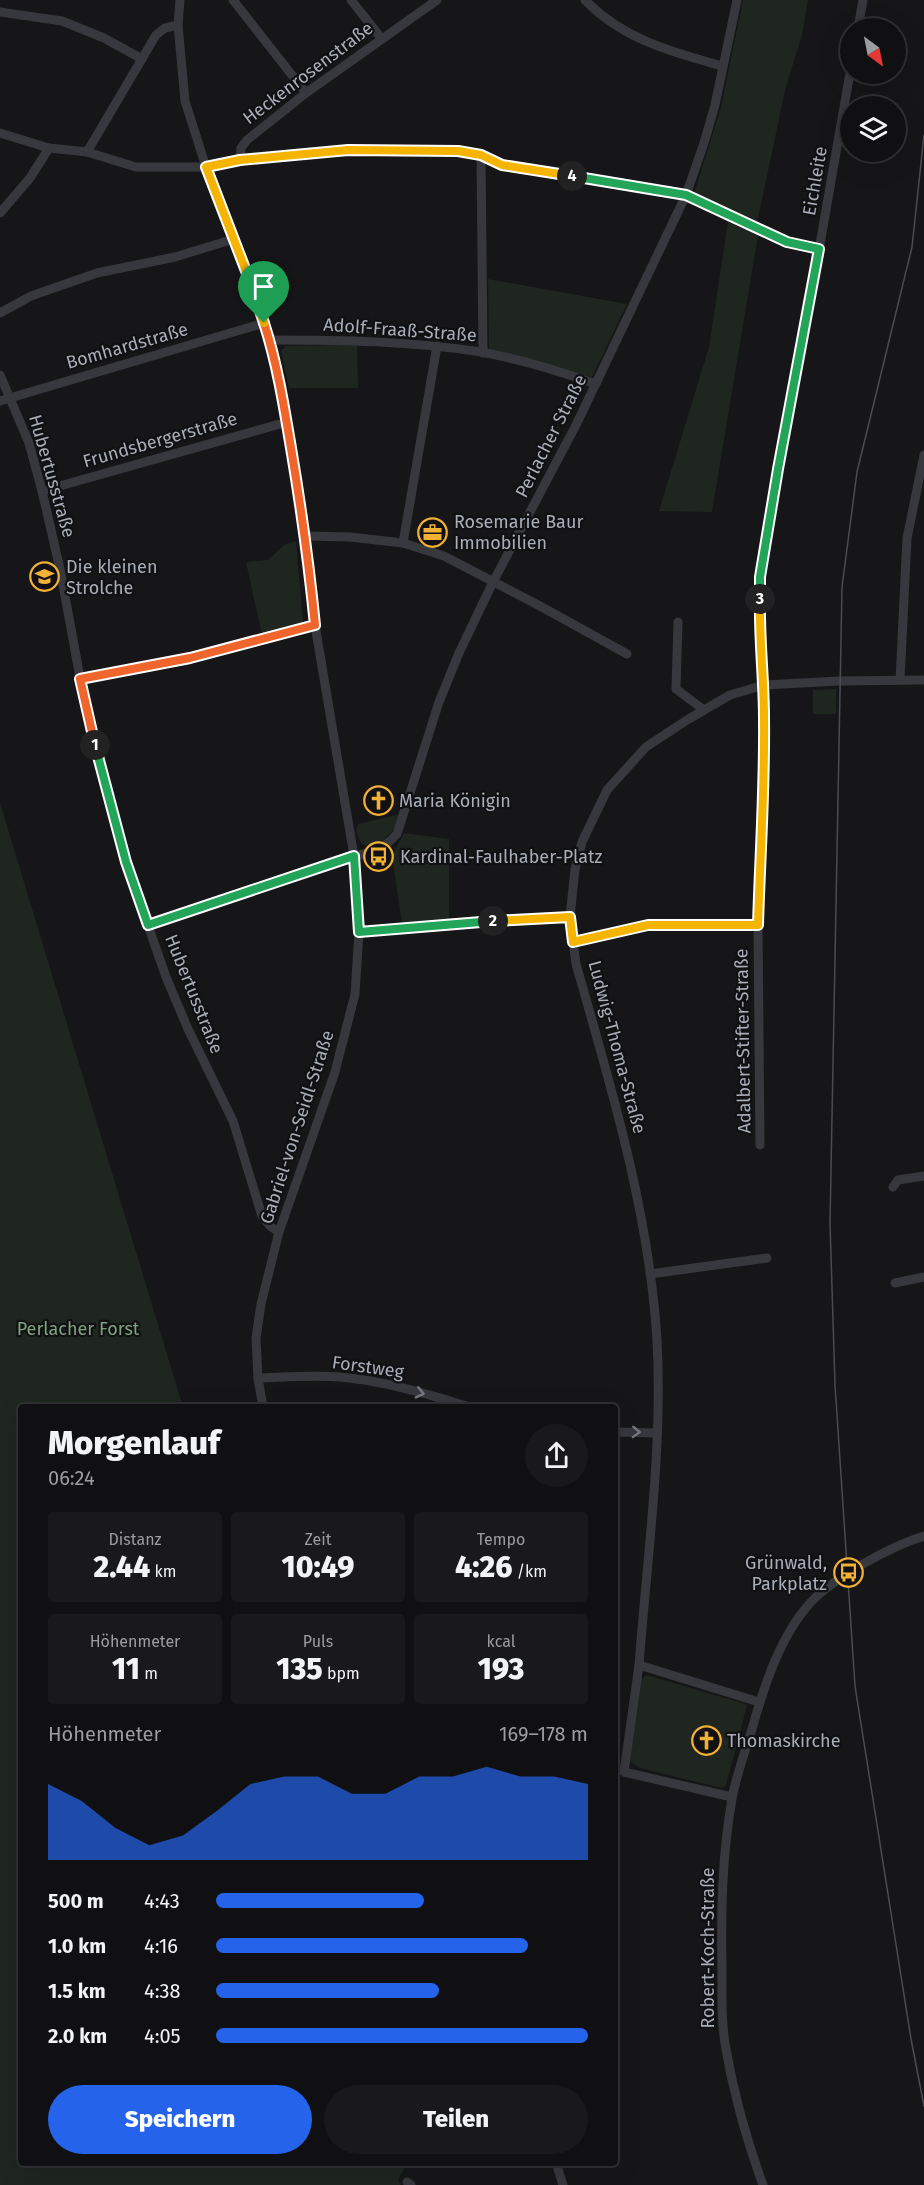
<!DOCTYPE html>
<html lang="de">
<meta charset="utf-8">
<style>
:root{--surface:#101012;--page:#19191b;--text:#f1f3f6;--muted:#9c9d9f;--line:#303032;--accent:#2563eb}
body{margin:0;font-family:"Fira Sans",sans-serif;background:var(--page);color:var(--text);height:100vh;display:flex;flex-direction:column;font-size:22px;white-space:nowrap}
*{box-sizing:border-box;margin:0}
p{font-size:20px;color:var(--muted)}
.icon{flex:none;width:33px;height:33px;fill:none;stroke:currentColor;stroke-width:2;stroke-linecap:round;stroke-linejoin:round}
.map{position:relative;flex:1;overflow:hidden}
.drawer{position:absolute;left:18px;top:1404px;width:600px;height:762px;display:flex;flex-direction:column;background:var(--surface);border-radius:6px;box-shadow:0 6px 24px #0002,0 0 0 2px var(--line)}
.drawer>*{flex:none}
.needle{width:39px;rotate:148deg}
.controls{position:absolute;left:840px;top:18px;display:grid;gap:12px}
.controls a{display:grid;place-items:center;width:66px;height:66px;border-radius:50%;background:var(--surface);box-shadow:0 6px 24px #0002,0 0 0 2px var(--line);font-size:30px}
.pin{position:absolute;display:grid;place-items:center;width:51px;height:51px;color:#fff;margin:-62px -26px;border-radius:50% 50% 50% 0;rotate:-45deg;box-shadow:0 0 6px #0007}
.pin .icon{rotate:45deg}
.km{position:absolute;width:30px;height:30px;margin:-15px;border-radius:50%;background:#222;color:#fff;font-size:16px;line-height:30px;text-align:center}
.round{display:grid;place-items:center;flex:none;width:63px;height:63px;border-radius:32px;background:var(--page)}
.summary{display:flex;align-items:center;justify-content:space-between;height:102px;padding:0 30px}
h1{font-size:33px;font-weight:800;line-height:45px}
.metrics{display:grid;grid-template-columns:repeat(3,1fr);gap:9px;height:102px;padding:6px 30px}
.metrics div{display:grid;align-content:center;border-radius:6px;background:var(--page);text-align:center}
.metrics b{font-size:30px;font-weight:800}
.metrics small{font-size:16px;font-weight:400}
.metrics p{font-size:16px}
.chart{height:168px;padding:12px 30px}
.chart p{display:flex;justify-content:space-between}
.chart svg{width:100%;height:108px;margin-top:6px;fill:var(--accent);opacity:.7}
.cta{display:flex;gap:12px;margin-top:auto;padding:12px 30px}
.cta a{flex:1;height:69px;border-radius:36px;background:var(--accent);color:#fff;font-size:24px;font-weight:800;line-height:69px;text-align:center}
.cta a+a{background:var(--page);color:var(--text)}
ul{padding:0 30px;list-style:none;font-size:20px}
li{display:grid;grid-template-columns:96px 72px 1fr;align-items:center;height:45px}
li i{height:15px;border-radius:8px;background:var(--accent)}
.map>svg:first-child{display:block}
.green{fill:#1e261f}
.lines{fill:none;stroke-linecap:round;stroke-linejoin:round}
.street{stroke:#37383d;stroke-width:9}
.tram{stroke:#4a4c52;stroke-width:1.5}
.oneway{stroke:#757881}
.split-1-casing{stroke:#fff;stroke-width:12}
.split-2-casing{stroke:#fff;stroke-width:12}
.split-3-casing{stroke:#fff;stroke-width:12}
.split-4-casing{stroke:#fff;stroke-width:12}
.split-5-casing{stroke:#fff;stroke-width:12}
.split-1{stroke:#f0652b;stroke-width:8}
.split-2{stroke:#22a559;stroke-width:8}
.split-3{stroke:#f5b400;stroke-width:8}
.split-4{stroke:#22a559;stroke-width:8}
.split-5{stroke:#f5b400;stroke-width:8}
.labels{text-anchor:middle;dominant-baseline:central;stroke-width:4.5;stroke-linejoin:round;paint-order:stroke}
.street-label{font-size:18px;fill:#a8adb8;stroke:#111113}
.poi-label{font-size:18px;fill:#a8adb8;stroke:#111113;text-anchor:start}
.park-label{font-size:18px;fill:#7fa381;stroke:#111113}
</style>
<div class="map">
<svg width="924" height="2185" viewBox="0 0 924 2185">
<rect width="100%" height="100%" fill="#161618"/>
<g class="green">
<path d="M743,0h65l-6,35 -16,51 -29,137 -63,-29 27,-87z"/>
<path d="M728,222l30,13 -46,277 -53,-1 50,-164z"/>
<path d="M488,279l139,25 -35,73 -103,-28z"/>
<path d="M357,345l1,43h-69l-8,-37 5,-5z"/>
<path d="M296,541l7,82 -41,12 -16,-73 22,-2 16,-15z"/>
<path d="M836,689v25h-23v-24z"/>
<path d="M0,803l183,604h-162v756h386l-9,17 3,5h-401z"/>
<path d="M397,815l3,2c-6,15 -20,31 -37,28 -4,-5 -9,-14 -5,-21z"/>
<path d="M404,833l45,6v81l-47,3 -10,-67z"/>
<path d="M647,1675l98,29 2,2 -21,79 -4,3 -82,-20 -9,-6 -1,-5 11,-77z"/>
</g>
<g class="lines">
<g class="street">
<path d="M180,0l-2,25 7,76 21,66 45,116 19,57 17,82 19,114 9,89 39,231 5,76 -4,62 -20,78 -56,160 -18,72 -5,34 2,40 5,29"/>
<path d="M233,0l73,93"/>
<path d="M351,0l31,39"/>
<path d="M585,0c38,39 86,52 137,66"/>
<path d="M0,12l62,9 42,17 38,21"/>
<path d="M858,28l5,-28"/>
<path d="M0,133l49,15 38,4 49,15h70l34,-7 108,-10 110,1 23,4 21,10 184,30 101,47 32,8"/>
<path d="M87,152l69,-117 9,-7 13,-3"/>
<path d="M481,155l2,198"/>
<path d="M240,160l1,-12 6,-8 59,-47 131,-93"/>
<path d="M0,213l30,-35 19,-30"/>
<path d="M0,313l31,-17 66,-23 78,-16 59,-18"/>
<path d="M270,340c70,0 141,1 211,12 39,7 78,19 115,32"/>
<path d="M0,375l29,68 13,48 18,78 21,114 19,84 26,95 40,115 22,52 45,92 29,95 8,10 9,6"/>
<path d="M0,401l264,-78"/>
<path d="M42,491l245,-69"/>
<path d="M306,536l44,1 53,6 41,13 96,50 87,48"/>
<path d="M403,543l34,-197"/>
<path d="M678,622l-2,67 28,21"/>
<path d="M80,679l110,-21 125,-33"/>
<path d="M900,680l7,-142 17,-83"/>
<path d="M148,925l206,-69c21,-4 28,-6 43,-22l42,-132 20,-49 34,-71 83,-157 110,-230 18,-52 11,-38 22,-105"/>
<path d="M359,932l211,-15"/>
<path d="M573,941l75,-16h110"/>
<path d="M760,1145l-2,-220 6,-204v-36l-5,-51 1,-57 18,-108 22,-111 50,-285"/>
<path d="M893,1187l5,-7 26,-4"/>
<path d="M650,1274l117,-16"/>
<path d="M895,1283l29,-6"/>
<path d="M258,1378c33,-1 67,-4 99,1 38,5 76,17 113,28"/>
<path d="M615,1432l42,1"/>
<path d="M639,1665c8,-106 24,-220 18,-325 -8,-129 -46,-253 -81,-376l-6,-47 5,-48 7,-27 25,-52 39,-43 41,-27 43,-25 34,-10 75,-4 85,-1"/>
<path d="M732,1797l-108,-25 15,-107 120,37"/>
<path d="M556,2163l7,22"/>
<path d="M407,2182l4,3"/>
<path d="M763,2185c-16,-44 -29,-90 -37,-136 -5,-26 -4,-55 -4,-82 -1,-56 0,-112 10,-168 4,-23 13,-47 20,-70 12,-43 28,-93 59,-127 24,-25 80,-56 113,-66"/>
</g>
<path class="tram" d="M924,135l-12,112 -55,225 -15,115 -12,636 5,162 20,301 56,353 13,67"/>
</g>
<defs><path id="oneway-chevron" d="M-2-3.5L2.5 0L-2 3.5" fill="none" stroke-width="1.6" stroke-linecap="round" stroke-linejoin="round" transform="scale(1.5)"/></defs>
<g class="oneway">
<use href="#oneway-chevron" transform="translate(420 1393) rotate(13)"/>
<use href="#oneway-chevron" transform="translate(636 1432) rotate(2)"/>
</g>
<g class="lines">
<defs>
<path id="split-1" d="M95,745l-15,-66 110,-21 125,-33c-6,-60 -14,-118 -24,-177 -7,-42 -14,-85 -27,-125"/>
<path id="split-2" d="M95,745l31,117 22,63 206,-69 5,76 134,-11"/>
<path id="split-3" d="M493,921l77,-4 3,25 75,-17h110c2,-69 7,-138 6,-207 0,-40 -5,-79 -4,-119"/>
<path id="split-4" d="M572,176l114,19 101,47 32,7 -41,220 -18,108v22"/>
<path id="split-5" d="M264,323l-13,-39 -45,-117 34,-7 108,-10 110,1 23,4 21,10 70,11"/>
</defs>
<use href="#split-1" class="split-1-casing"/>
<use href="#split-2" class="split-2-casing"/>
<use href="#split-3" class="split-3-casing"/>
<use href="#split-4" class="split-4-casing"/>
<use href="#split-5" class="split-5-casing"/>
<use href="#split-1" class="split-1"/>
<use href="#split-2" class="split-2"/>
<use href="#split-3" class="split-3"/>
<use href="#split-4" class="split-4"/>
<use href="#split-5" class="split-5"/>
</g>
<defs>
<symbol id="office-ring" viewBox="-11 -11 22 22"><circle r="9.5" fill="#111113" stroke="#f2b134" stroke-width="1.5"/><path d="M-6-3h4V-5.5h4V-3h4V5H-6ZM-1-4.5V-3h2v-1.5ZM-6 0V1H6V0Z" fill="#f2b134"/></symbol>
<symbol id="school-ring" viewBox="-11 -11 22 22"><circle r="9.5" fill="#111113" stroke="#f2b134" stroke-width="1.5"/><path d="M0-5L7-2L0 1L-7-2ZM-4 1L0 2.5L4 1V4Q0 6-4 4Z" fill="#f2b134"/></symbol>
<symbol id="church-ring" viewBox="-11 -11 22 22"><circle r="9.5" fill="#111113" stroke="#f2b134" stroke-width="1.5"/><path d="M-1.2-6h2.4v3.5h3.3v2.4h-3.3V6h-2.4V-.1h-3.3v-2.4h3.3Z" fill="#f2b134"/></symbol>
<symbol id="bus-ring" viewBox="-11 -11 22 22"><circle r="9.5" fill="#111113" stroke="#f2b134" stroke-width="1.5"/><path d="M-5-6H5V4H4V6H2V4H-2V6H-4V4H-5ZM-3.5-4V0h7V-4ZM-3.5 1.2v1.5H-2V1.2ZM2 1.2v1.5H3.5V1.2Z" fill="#f2b134"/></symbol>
</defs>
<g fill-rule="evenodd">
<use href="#office-ring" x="416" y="516" width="33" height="33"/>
<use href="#school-ring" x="28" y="560" width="33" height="33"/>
<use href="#church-ring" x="362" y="784" width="33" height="33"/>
<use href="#bus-ring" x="362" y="840" width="33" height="33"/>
<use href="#bus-ring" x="832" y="1556" width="33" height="33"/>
<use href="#church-ring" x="690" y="1724" width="33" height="33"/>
</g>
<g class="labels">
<g class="street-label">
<text transform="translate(308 73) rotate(-37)">Heckenrosenstraße</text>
<text transform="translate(815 181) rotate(-80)">Eichleite</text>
<text transform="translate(400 330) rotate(4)">Adolf-Fraaß-Straße</text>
<text transform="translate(127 346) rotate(-16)">Bomhardstraße</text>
<text transform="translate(551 436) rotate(-63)">Perlacher Straße</text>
<text transform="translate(160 440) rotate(-16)">Frundsbergerstraße</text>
<text transform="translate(52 476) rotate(74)">Hubertusstraße</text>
<text transform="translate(194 994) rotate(68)">Hubertusstraße</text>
<text transform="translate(743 1041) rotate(-91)">Adalbert-Stifter-Straße</text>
<text transform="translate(617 1047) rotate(75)">Ludwig-Thoma-Straße</text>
<text transform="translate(297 1127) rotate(-72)">Gabriel-von-Seidl-Straße</text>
<text transform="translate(368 1367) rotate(8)">Forstweg</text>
<text transform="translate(708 1948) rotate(-90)">Robert-Koch-Straße</text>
</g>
<g class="poi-label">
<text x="454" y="522">Rosemarie Baur<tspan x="454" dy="21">Immobilien</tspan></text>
<text x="66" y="567">Die kleinen<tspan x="66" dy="21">Strolche</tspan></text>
<text x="399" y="801">Maria Königin</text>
<text x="400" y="857">Kardinal-Faulhaber-Platz</text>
<text x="827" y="1563" text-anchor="end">Grünwald,<tspan x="827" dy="21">Parkplatz</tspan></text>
<text x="727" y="1741">Thomaskirche</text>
</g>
<g class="park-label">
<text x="78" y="1329">Perlacher Forst</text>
</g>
</g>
</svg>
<div class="controls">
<a><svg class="needle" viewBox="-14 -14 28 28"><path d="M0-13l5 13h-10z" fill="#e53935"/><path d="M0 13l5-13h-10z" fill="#9c9d9f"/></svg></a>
<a><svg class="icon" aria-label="layers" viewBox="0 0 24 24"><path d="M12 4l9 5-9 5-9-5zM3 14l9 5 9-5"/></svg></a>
</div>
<div class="pin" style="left:264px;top:323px;background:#1e9e55"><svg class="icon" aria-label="arrive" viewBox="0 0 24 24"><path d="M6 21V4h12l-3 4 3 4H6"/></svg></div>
<b class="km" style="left:95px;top:745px">1</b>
<b class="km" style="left:493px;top:921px">2</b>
<b class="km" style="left:760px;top:599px">3</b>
<b class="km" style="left:572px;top:176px">4</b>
<section class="drawer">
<div class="summary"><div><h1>Morgenlauf</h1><p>06:24</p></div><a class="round"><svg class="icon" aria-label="share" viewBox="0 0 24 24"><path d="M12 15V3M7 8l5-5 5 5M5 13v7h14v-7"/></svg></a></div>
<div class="metrics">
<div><p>Distanz</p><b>2.44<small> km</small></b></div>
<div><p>Zeit</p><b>10:49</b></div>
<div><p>Tempo</p><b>4:26<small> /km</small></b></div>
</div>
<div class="metrics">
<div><p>Höhenmeter</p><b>11<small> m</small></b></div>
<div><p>Puls</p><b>135<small> bpm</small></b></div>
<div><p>kcal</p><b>193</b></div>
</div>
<div class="chart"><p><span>Höhenmeter</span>169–178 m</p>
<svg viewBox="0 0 160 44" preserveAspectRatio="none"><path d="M0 44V13L10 20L20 31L30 38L40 34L50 24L60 13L70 10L80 10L90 17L100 17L110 10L120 10L130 6L140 10L150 10L160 13V44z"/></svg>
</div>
<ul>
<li><b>500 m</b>4:43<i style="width:56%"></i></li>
<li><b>1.0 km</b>4:16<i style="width:84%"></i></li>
<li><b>1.5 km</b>4:38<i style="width:60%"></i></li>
<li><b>2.0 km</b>4:05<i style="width:100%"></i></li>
</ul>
<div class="cta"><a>Speichern</a><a>Teilen</a></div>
</section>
</div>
